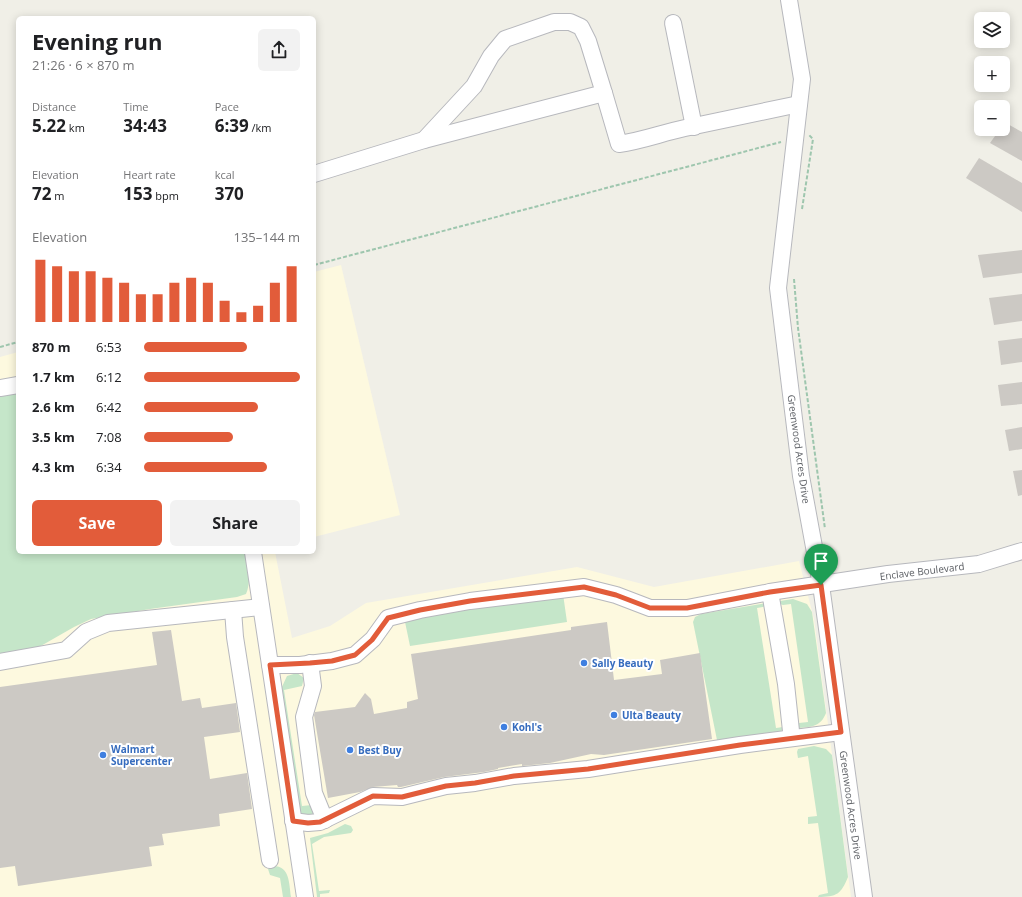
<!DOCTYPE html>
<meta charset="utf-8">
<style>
:root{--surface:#fff;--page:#f2f2f2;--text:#202124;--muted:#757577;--accent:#e25c3a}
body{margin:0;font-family:"Open Sans",sans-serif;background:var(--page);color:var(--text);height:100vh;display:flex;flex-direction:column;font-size:15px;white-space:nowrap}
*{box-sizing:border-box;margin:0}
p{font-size:13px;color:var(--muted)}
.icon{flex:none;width:22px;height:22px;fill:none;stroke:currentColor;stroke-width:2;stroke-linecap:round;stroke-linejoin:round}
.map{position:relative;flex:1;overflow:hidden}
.panel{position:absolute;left:16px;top:16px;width:300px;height:538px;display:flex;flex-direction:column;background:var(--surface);border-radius:6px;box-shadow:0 2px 10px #0003}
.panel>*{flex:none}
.controls{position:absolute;left:974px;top:12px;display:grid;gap:8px}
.controls a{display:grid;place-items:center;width:36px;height:36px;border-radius:6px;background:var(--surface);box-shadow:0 2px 10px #0003;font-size:20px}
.pin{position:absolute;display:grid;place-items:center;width:34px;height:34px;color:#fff;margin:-41px -17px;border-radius:50% 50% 50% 0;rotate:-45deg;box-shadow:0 0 4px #0007}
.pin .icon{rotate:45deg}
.round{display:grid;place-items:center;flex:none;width:42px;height:42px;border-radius:6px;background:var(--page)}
.overview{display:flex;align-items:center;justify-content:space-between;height:68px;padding:0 16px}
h1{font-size:22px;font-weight:700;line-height:30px}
.stats{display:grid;grid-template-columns:repeat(3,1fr);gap:6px;height:68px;padding:4px 16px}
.stats div{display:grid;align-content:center}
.stats b{font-size:17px;font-weight:700}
.stats small{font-size:11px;font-weight:400}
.stats p{font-size:11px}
.chart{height:112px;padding:8px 16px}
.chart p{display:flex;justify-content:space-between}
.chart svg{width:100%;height:72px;margin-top:4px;stroke:var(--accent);stroke-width:6}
.primary-button{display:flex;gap:8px;margin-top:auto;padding:8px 16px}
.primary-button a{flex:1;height:46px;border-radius:6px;background:var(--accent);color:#fff;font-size:16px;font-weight:700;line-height:46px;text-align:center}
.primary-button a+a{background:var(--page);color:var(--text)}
ul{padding:0 16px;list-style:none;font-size:13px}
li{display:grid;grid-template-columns:64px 48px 1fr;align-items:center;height:30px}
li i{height:10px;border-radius:5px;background:var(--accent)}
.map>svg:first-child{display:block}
.commercial{fill:#fdf9df}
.green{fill:#c5e6c9}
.building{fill:#ccc9c4}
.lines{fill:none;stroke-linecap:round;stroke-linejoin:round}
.minor-casing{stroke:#b7b8bd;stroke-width:18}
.path{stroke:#9ec6ae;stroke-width:2;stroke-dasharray:4 2;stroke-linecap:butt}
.minor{stroke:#fff;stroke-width:16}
.route-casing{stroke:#fff;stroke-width:8}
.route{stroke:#e25c3a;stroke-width:5}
.shop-dot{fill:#3f7fe0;stroke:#fff;stroke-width:1.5}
.labels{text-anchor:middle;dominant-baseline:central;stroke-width:4;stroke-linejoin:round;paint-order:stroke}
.street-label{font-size:10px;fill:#5e6166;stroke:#fff}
.shop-label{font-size:10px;font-weight:bold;fill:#366cbe;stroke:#fff;text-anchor:start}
</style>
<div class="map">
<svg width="1022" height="897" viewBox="0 0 1022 897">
<rect width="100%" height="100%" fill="#f0efe7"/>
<g class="commercial">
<path d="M341,265l59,250 -86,22v-265z"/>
<path d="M18,352v200h257l17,86 38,-12 36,-23 211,-36 77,20 145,-26 15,58 37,278h-851v-540z"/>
</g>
<g class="green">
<path d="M18,386v166h227c5,11 6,31 1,42l-9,3 -87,12 -59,10 -17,8 -35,20 -39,11v-269z"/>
<path d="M563,594l4,28 -157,24 -6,-29z"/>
<path d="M793,599l14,5 5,8 14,101c-5,13 -14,14 -27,15l-1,-3 1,-2 9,-1 -17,-118 -8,1 -3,-1v-3z"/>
<path d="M767,603l1,3 -11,2 19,120 7,-1v3l-5,2 -61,8 -24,-118 2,-5 6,-3z"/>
<path d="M297,673l7,5 -2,8 -18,4 18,116 10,-1 5,10 -14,5 -4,-10 -18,-121 6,-13z"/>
<path d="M814,746l12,3 6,6 16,122c-7,17 -11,20 -30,20l1,-2 9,-2 -10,-70 -10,1v-7l9,-1 -9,-60 -10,2 -1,-6 1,-3z"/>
<path d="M345,824l6,2 2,4 -2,3 -27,4 -12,7 7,47 11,-1 -1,3 -9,1v3h-3l-7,-59 18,-5z"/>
<path d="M272,866c18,-1 17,17 19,31h-8l-3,-19 -10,-3 -2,-6z"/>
</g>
<g class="building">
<path d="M1004,122l18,10v29l-32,-18 10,-14h3z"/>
<path d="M979,158l43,25v29l-56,-34z"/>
<path d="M1022,250v23l-39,5 -5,-23z"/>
<path d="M1022,294v27l-28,4 -5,-27z"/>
<path d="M1022,338v24l-21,3 -3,-24z"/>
<path d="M1022,382v22l-21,2 -3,-21z"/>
<path d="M1022,427v22l-13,2 -4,-21z"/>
<path d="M1022,470v25l-4,1 -5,-25z"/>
<path d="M607,622l7,58 48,-6 -2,-14 40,-7 12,86 -108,16 -13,-1 -41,9 -28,3v-2l-24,4v1l-14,3 -40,5 -43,10h-3l-1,-2 -24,2 -13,5 -32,6 -14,-83 1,-3 40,-5 10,-14 6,6 3,15 33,-6v-6l11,-3 -7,-45 160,-24v-3z"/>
<path d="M171,630l11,71 18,-3 2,10 34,-5 4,29 -36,5 6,42 37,-6 5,36 -33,5 1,12 -58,8 2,11 -15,2 3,19 -134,20 -3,-20 -15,2v-181l157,-22 -5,-33z"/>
</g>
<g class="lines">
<defs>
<g id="minor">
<path d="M789,0l13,79 -24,209 23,188 20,109 43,312"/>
<path d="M673,23l21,104"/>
<path d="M424,140l50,-54 17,-30 14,-17 49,-17h16l11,5 7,14 16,52"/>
<path d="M314,174l110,-34 180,-47 15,51c22,-3 43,-11 66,-16 38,-8 76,-16 114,-24"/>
<path d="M0,388l18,-3"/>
<path d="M253,552l52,345"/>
<path d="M770,592l16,92 5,47 -1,7"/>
<path d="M233,610l2,27 35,223"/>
<path d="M0,662l66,-12 20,-18 22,-9 153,-16"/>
<path d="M310,663l3,23 -9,31 10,76 11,27"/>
<path d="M270,665h30l32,-4 23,-6 18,-16 15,-21 32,-8 50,-9 114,-14 32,8 34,13h37l83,-16 118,-18 91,-10 43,-13"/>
<path d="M293,821l15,2 12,-1 53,-26 29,1 44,-11 29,-3 39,-7 74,-7 152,-24 101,-13"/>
</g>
</defs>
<use href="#minor" class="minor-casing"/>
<g class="path">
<path d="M802,209l11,-70 -4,-4"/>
<path d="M314,265l467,-123"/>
<path d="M794,279l4,49 27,201"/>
<path d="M0,347l18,-5"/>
</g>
<use href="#minor" class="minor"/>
</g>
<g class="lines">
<defs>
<path id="route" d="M821,585l20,147 -101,13 -152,24 -74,7 -39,7 -29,3 -44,11 -29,-1 -53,26 -12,1 -15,-2 -23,-156 40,-2 22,-2 23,-6 17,-15 16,-22 32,-8 50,-9 114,-14 32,8 34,13h37l83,-16z"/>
</defs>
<use href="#route" class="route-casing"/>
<use href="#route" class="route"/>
</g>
<g class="shop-dot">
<circle cx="584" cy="663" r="4"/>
<circle cx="614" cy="715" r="4"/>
<circle cx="504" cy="727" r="4"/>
<circle cx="350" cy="750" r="4"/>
<circle cx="103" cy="755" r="4"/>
</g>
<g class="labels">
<g class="street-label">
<text transform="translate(799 449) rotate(82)">Greenwood Acres Drive</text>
<text transform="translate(922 571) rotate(-7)">Enclave Boulevard</text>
<text transform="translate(851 805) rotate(82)">Greenwood Acres Drive</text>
</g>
<g class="shop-label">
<text x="592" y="663">Sally Beauty</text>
<text x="622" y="715">Ulta Beauty</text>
<text x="512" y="727">Kohl's</text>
<text x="111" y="749">Walmart<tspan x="111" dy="12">Supercenter</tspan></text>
<text x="358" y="750">Best Buy</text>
</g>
</g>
</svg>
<div class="controls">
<a><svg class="icon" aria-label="layers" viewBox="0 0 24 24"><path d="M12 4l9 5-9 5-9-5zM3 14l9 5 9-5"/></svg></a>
<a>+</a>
<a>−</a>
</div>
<div class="pin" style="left:821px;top:585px;background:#1e9e55"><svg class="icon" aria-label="arrive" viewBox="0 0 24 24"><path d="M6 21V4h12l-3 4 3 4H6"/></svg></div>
<section class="panel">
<div class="overview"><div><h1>Evening run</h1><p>21:26 · 6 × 870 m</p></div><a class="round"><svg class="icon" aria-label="share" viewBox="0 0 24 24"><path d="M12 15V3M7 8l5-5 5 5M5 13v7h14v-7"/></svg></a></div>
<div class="stats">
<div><p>Distance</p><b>5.22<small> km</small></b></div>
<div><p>Time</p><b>34:43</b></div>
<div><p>Pace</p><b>6:39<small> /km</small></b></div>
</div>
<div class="stats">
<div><p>Elevation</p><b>72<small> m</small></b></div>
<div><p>Heart rate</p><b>153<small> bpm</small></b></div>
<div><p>kcal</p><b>370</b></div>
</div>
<div class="chart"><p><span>Elevation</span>135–144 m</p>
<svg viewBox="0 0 160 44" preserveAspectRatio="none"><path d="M5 44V6M15 44V10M25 44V13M35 44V13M45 44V17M55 44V20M65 44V27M75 44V27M85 44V20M95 44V17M105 44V20M115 44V31M125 44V38M135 44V34M145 44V20M155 44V10"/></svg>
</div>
<ul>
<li><b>870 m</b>6:53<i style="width:66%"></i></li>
<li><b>1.7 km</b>6:12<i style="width:100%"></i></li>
<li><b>2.6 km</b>6:42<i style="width:73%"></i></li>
<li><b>3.5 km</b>7:08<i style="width:57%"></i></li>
<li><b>4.3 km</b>6:34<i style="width:79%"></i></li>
</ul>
<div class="primary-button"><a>Save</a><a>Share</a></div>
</section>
</div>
